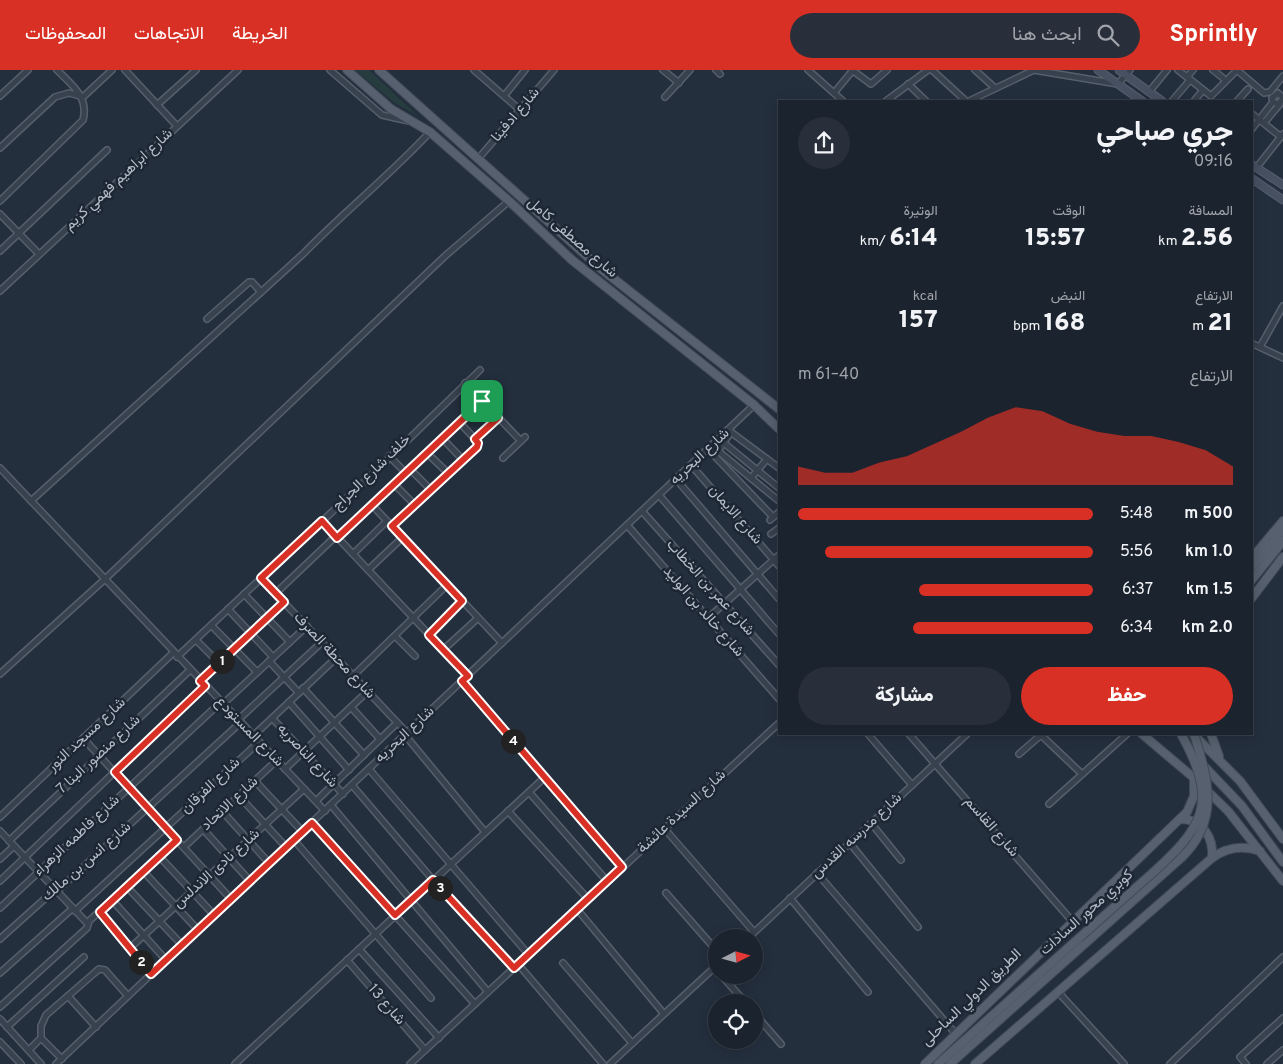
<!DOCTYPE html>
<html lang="ar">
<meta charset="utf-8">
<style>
:root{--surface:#1b232e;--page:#282f3a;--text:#f1f3f6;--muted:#a0a4aa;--line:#39404a;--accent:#d93025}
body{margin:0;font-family:Overpass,Vazirmatn,sans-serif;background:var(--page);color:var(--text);direction:rtl;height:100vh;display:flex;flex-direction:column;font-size:19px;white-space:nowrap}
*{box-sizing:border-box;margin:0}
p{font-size:16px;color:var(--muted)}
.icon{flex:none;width:28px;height:28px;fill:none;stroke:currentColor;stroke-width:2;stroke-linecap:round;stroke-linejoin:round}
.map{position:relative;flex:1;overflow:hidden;direction:ltr}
.details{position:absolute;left:778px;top:30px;width:475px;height:635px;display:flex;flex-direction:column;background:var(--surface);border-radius:0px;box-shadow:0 2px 12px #0003,0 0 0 1px var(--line);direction:rtl}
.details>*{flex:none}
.needle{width:32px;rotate:84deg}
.fabs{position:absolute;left:708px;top:859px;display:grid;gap:10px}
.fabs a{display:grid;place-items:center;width:55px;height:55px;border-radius:50%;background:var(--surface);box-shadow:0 2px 12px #0003,0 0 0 1px var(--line);font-size:25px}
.pin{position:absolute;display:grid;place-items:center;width:42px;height:42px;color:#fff;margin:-21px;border-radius:10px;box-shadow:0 2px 8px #0006}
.km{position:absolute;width:25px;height:25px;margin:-12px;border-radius:50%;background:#222;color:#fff;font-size:14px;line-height:25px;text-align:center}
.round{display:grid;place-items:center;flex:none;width:52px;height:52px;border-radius:26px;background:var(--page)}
.headline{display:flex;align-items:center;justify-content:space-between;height:85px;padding:0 20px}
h1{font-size:28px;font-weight:800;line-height:38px}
.metrics{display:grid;grid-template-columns:repeat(3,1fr);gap:8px;height:85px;padding:5px 20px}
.metrics div{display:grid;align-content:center}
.metrics b{font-size:25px;font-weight:800}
.metrics small{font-size:14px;font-weight:400}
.metrics p{font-size:14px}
.chart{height:140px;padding:10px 20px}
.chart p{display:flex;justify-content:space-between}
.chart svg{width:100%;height:90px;margin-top:5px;fill:var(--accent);opacity:.7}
.button{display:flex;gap:10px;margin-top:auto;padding:10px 20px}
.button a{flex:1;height:58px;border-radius:30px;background:var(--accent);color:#fff;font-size:20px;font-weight:800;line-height:58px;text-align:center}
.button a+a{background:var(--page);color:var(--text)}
ul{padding:0 20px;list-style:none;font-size:16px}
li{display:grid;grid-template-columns:80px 60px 1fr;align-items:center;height:38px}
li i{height:12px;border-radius:6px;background:var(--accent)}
header{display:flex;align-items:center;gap:30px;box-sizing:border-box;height:70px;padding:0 25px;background:var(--accent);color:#fff}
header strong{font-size:24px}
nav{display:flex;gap:28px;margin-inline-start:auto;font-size:18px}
.search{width:350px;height:45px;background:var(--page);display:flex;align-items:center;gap:12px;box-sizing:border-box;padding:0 18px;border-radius:28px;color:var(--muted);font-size:19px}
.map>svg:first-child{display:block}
.green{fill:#263c3f}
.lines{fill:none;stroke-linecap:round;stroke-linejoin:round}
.street-casing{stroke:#565f6c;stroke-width:8}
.secondary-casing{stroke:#565f6c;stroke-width:9}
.primary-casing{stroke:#414a57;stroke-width:10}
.street{stroke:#38414e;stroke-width:5}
.secondary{stroke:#465061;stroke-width:7}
.primary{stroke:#56606e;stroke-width:8}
.primary-bridge-casing{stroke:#414a57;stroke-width:10;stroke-linecap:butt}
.primary-bridge{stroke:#56606e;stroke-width:8}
.route-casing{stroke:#fff;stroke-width:10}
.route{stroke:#d93025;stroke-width:6}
.labels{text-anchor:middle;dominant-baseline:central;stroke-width:5;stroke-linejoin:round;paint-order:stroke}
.street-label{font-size:15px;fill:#b4bcc9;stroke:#1d2633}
</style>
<header>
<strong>Sprintly</strong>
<div class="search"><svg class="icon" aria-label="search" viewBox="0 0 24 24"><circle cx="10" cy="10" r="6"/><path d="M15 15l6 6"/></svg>ابحث هنا</div>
<nav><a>الخريطة</a><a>الاتجاهات</a><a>المحفوظات</a></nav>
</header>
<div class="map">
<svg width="1283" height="994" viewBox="0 0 1283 994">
<rect width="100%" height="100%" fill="#242f3e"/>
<path class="green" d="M355,0h14l49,46 -23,-13z"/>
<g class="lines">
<defs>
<g id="street">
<path d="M125,0l52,56"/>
<path d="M330,0l52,45 27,6"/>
<path d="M474,0l46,40"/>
<path d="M663,0l16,13"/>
<path d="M716,0l4,4"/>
<path d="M808,0l35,31"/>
<path d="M852,0l19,14 16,-14"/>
<path d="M932,0l34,31"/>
<path d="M975,0l20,18"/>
<path d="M1034,0l84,14 12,-14"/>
<path d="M1178,0l33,26 26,-26 27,23 6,-1 13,-16"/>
<path d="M1213,0l10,8"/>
<path d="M1187,7l6,-7"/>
<path d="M908,14l18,17"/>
<path d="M1149,22l18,-22"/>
<path d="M834,23l19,-23"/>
<path d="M0,26l28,-26"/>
<path d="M504,26l21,-26"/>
<path d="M83,27l29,-27"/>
<path d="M665,27l25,-27"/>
<path d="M1283,28l-5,-5 -6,5 1,4 5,2 5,-5"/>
<path d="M886,31l42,-31"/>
<path d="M969,31l65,-31"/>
<path d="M1172,31l18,-21"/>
<path d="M1194,31l9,-11"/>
<path d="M1237,31l11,-12"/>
<path d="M157,35l39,-35"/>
<path d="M1251,43l30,24"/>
<path d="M1264,53l16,-19"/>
<path d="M1251,60l22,-28"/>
<path d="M0,78l55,-51 14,-4 11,3"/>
<path d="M478,89l76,-89"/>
<path d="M1257,97l26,-33"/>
<path d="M0,131l83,-81c6,-23 -11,-35 -26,-50"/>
<path d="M0,144l39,40"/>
<path d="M0,181l107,-101"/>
<path d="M0,221l238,-221"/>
<path d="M207,249l42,-37h3l9,10"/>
<path d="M1251,273l32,15"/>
<path d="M1260,277l23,-41"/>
<path d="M465,313l56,58"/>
<path d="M728,360l51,38"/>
<path d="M442,368l21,22"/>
<path d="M475,369l23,-21"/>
<path d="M724,373l55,45"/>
<path d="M708,379l65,68"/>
<path d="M718,381l61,50"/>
<path d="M427,383l22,21"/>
<path d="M716,384l15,-22"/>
<path d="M389,386l17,17"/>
<path d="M503,388l22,-21"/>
<path d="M691,395l88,101"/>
<path d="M0,398l325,343"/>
<path d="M410,399l21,21"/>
<path d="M751,408l16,-19"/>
<path d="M676,409l103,120"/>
<path d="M394,414l21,21"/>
<path d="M659,425l120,139"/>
<path d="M31,431l272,-247c41,-42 87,-79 127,-122"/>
<path d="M372,435l130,138"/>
<path d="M642,441l137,154"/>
<path d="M770,450l9,-8"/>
<path d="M322,451l146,155"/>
<path d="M627,455l152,174"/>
<path d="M392,456l85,-79v-6l-18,-19"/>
<path d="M771,464l8,-6"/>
<path d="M337,468l145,-137"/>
<path d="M353,484l34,-33"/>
<path d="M368,500l35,-33"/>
<path d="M261,508l146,155"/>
<path d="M276,523l60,-57"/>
<path d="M244,524l46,48"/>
<path d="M228,539l45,48"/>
<path d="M708,548l71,-63"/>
<path d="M211,555l46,47"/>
<path d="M429,565l33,-34"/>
<path d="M395,566l20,20"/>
<path d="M196,570l23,23"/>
<path d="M443,580l35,-32"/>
<path d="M177,587l202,-189 101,-98"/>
<path d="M269,591l30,32"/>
<path d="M0,604l104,-94 341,-324 64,-55"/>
<path d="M353,606l94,-91"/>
<path d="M200,611l84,-79"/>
<path d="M462,611l160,186"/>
<path d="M303,618l61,67"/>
<path d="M289,632l60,68"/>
<path d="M223,634l84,-78"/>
<path d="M351,637l29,32"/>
<path d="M272,648l71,76"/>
<path d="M238,650l84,-78"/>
<path d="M868,664l44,51"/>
<path d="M909,664l163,187"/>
<path d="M405,665l80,97"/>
<path d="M1041,665l41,39"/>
<path d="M253,666l83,-78"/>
<path d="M83,668l148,161"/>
<path d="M1019,684l23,-20"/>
<path d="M285,699l83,-78"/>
<path d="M369,699l159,185"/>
<path d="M255,711l48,51"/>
<path d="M352,715l81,95 81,88"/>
<path d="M529,722l78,89"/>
<path d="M239,726l47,51"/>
<path d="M316,731l81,-78"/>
<path d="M1049,734l78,-70"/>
<path d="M331,735l157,187"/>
<path d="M222,741l47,52"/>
<path d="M508,741l80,88"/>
<path d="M0,747l173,-164"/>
<path d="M312,753l163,181"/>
<path d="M871,753l30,37"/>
<path d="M664,758l90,104"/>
<path d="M203,759l47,52"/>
<path d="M0,761l88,93"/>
<path d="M294,770l137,158"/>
<path d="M9,771l181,-171"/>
<path d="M849,772l69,85"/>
<path d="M184,777l93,-87"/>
<path d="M159,786l55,59"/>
<path d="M0,789l14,-13"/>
<path d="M143,801l55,59"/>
<path d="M817,803l138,160"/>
<path d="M0,811l205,-195"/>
<path d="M127,817l55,58"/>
<path d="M666,823l50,57"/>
<path d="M790,828l78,94"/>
<path d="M112,830l54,60"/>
<path d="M0,838l221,-206"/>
<path d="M577,839l87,105"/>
<path d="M75,841l184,-169"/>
<path d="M100,841l51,63"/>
<path d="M748,868l219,-204"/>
<path d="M0,869l49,-44 8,-4 183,-168"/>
<path d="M130,878l174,-159"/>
<path d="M359,879l80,89"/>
<path d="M347,890l78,90"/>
<path d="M563,893l69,80"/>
<path d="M518,894l85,100"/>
<path d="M0,903l73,-65"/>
<path d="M721,905l24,27"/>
<path d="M1059,923l65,71"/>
<path d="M68,926l28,31"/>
<path d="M0,937l87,-79 2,-7 88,-81"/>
<path d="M754,943l27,31"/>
<path d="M0,949l41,45"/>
<path d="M7,957l77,-70"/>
<path d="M41,968l21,21"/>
<path d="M0,972l21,22"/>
<path d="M29,980l12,-12v-12l5,-11 53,-46 6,1 23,26"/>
<path d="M56,994l698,-659"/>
<path d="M235,994l309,-286"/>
<path d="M410,994l369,-341"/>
<path d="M610,994l106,-98"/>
<path d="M1170,994l113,-107"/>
<path d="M1246,994l-6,-7 43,-39"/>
<path d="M1267,994l16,-14"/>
</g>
<g id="secondary">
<path d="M1098,0l44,31"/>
<path d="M1119,0l43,31"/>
<path d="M1251,94l32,21"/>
<path d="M1251,108l32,22"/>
</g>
<g id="primary">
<path d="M347,0l44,39 39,23 79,69 63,59 182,145 25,24"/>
<path d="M379,0l221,198 179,141"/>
<path d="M1251,489l32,-38"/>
<path d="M1251,498l32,-38"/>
<path d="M1251,511l32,-40"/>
<path d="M1251,529l32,-42"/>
<path d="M1142,664l52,44 34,33 55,70"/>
<path d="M1193,664l47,47 43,58"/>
<path d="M1211,664l8,22"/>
<path d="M1201,693l41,43 41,56"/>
<path d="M1180,749c22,0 34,18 32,39"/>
<path d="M925,994l262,-252 7,-16v-18"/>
<path d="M938,994l141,-126"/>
<path d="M950,994l231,-206"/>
<path d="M975,994l237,-206c15,-11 31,-13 48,-7"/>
</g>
</defs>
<use href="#street" class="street-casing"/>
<use href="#secondary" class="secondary-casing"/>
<use href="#primary" class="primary-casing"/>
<use href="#street" class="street"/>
<use href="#secondary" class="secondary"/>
<use href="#primary" class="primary"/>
<defs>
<g id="primary-bridge">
<path d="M1181,788c40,-38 27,-79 13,-124"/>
<path d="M1079,868c23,-20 46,-41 69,-61 55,-49 72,-73 33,-143"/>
</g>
</defs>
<use href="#primary-bridge" class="primary-bridge-casing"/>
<use href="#primary-bridge" class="primary-bridge"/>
</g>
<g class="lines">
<defs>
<path id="route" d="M482,331l16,17 -23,21 3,4 -1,4 -85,79 70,75 -33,34 39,41 -6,5 160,186 -108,101 -81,-88 -38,35 -83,-92 -161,151 -51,-62 77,-72 -62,-68 90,-86 -5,-5 84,-79 -23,-24 61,-57 15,17z"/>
</defs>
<use href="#route" class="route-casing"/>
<use href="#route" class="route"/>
</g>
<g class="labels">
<g class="street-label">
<text transform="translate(516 45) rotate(-50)">شارع ادفينا</text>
<text transform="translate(119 110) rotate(-43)">شارع ابراهيم فهمي كريم</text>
<text transform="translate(572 168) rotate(41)">شارع مصطفى كامل</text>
<text transform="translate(700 387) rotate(-43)">شارع البحريه</text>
<text transform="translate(372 403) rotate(-44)">خلف شارع الجراج</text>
<text transform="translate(735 445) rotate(49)">شارع الايمان</text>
<text transform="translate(710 518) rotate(48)">شارع عمر بن الخطاب</text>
<text transform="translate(703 542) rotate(49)">شارع خالد بن الوليد</text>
<text transform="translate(334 586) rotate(47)">شارع محطة الصرف</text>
<text transform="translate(249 662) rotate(46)">شارع المستودع</text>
<text transform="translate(87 665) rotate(-43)">شارع مسجد النور</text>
<text transform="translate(405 665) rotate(-43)">شارع البحريه</text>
<text transform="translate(99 685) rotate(-43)">شارع منصور البنا 7</text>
<text transform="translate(307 686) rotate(47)">شارع الناصريه</text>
<text transform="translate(211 716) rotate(-43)">شارع الفرقان</text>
<text transform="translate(230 734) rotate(-43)">شارع الاتحاد</text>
<text transform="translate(682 742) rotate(-43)">شارع السيدة عائشة</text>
<text transform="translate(991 757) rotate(49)">شارع القاسم</text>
<text transform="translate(77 766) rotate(-43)">شارع فاطمه الزهراء</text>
<text transform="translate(857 766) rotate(-43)">شارع مدرسه القدس</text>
<text transform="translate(87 792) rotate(-41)">شارع انس بن مالك</text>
<text transform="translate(217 799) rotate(-42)">شارع نادى الاندلس</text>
<text transform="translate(1087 843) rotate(-42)">كوبري محور السادات</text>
<text transform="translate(972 928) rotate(-44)">الطريق الدولي الساحلى</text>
<text transform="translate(386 935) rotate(49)">شارع 13</text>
</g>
</g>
</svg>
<div class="fabs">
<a><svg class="needle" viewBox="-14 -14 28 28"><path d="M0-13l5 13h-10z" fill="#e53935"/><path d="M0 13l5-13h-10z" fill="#a0a4aa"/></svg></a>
<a><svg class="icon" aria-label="locate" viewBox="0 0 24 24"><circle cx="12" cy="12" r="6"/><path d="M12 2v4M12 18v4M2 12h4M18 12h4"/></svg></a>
</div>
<div class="pin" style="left:482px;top:331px;background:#1e9e55"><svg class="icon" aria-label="arrive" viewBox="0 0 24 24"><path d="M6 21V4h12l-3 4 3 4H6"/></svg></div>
<b class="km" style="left:222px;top:591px">1</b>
<b class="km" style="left:141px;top:892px">2</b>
<b class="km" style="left:440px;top:818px">3</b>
<b class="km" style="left:513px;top:671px">4</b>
<section class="details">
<div class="headline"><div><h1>جري صباحي</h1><p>09:16</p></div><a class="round"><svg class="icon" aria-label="share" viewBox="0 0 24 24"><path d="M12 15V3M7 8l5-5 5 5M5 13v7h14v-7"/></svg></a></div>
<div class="metrics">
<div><p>المسافة</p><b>2.56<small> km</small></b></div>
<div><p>الوقت</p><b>15:57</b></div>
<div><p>الوتيرة</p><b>6:14<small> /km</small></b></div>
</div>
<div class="metrics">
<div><p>الارتفاع</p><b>21<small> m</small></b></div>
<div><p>النبض</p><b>168<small> bpm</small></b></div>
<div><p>kcal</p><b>157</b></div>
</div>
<div class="chart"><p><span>الارتفاع</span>40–61 m</p>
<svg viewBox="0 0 160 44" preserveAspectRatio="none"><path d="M0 44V35L10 38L20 38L30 33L40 30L50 24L60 18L70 11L80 6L90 8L100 14L110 18L120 20L130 20L140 23L150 27L160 35V44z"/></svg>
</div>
<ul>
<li><b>500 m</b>5:48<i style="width:100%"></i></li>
<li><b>1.0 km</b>5:56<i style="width:91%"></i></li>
<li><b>1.5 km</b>6:37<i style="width:59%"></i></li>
<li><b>2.0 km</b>6:34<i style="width:61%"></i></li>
</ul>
<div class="button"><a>حفظ</a><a>مشاركة</a></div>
</section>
</div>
